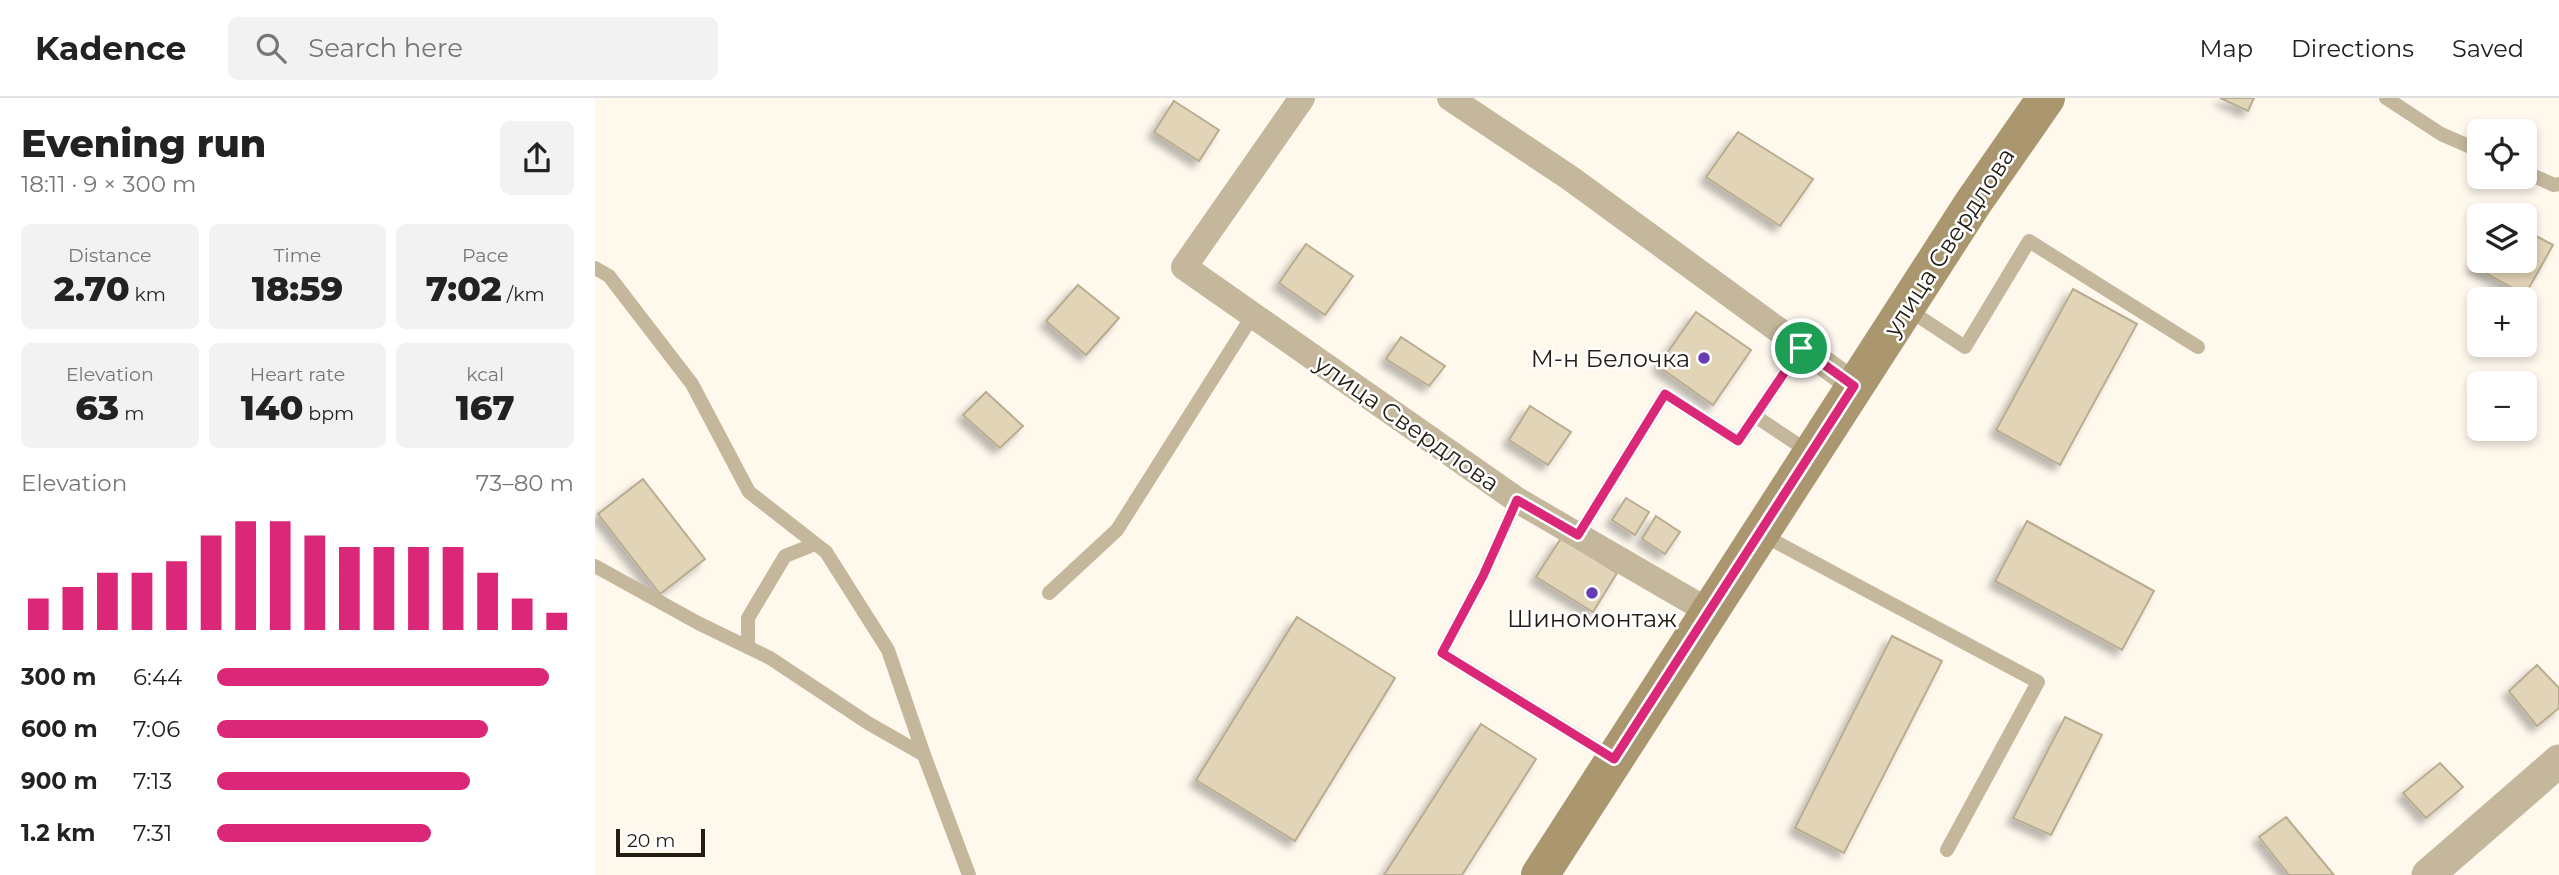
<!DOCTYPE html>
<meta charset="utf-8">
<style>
:root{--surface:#fff;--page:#f2f2f2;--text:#222;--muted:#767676;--line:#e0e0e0;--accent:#db2777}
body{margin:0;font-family:Montserrat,sans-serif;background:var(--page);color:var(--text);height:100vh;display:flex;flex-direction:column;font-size:26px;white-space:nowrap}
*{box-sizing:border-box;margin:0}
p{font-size:23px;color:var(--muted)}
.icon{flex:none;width:38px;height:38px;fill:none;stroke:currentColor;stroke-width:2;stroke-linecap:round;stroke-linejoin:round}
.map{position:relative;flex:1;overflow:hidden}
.sheet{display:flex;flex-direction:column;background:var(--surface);width:595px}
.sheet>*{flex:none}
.tools{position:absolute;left:1872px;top:21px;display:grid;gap:14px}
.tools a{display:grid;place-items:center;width:70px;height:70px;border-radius:10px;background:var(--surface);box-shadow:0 4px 10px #0003;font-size:35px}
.scale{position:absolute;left:21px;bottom:18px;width:89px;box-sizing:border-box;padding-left:7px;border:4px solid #231e13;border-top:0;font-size:19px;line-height:24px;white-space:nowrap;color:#231e13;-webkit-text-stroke:5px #fff;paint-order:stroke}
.pin{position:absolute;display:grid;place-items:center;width:60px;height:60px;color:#fff;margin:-30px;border:4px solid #fff;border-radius:50%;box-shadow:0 2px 7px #0007}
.round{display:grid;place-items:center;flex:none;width:74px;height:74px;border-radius:10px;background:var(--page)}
.headline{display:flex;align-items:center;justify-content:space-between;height:119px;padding:0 21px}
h1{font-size:38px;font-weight:800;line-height:52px}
.metrics{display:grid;grid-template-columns:repeat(3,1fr);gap:10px;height:119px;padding:7px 21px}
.metrics div{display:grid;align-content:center;border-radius:10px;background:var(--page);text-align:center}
.metrics b{font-size:35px;font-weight:800}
.metrics small{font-size:19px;font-weight:400}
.metrics p{font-size:19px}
.chart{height:196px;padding:14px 21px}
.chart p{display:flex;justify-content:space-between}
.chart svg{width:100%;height:126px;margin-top:7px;stroke:var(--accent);stroke-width:6}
ul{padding:0 21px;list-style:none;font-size:23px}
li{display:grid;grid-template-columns:112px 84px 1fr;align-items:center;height:52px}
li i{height:18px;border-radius:9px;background:var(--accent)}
header{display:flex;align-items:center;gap:42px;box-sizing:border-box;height:98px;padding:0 35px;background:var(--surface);border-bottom:2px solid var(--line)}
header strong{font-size:33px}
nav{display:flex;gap:38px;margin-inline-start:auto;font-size:24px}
.search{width:490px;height:63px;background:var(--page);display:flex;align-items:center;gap:18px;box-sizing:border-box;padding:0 24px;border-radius:10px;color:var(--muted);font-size:26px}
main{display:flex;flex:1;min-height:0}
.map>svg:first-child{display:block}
.building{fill:#e2d4b7;stroke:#b9ac90;stroke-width:2;filter:url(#shadow)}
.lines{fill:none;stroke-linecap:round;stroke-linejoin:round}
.service{stroke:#c4b79c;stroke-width:14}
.minor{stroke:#c4b79c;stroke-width:26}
.tertiary{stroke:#c4b79c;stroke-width:33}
.secondary{stroke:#aa976f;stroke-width:38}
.route-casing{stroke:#fff;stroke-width:14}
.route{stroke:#db2777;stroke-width:9}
.poi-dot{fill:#673cb4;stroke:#fff;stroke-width:2.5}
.labels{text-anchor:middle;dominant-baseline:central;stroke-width:5;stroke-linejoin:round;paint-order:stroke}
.street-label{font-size:24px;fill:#231e13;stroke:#fff}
.poi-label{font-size:24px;fill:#231e13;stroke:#fff;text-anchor:end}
</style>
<header>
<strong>Kadence</strong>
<div class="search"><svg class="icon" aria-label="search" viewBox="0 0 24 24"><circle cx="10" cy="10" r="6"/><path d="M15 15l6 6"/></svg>Search here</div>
<nav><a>Map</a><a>Directions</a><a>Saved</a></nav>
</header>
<main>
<section class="sheet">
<div class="headline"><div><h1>Evening run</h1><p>18:11 · 9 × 300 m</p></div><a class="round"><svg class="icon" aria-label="share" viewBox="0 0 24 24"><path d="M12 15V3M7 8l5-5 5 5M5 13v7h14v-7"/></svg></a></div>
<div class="metrics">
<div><p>Distance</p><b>2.70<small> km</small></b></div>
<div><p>Time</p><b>18:59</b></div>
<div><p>Pace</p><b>7:02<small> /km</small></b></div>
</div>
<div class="metrics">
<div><p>Elevation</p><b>63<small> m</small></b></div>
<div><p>Heart rate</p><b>140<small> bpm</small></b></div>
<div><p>kcal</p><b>167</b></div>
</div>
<div class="chart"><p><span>Elevation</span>73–80 m</p>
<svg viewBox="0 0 160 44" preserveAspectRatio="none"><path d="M5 44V33M15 44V29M25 44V24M35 44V24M45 44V20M55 44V11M65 44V6M75 44V6M85 44V11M95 44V15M105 44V15M115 44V15M125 44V15M135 44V24M145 44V33M155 44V38"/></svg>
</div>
<ul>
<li><b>300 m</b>6:44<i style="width:93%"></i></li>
<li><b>600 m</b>7:06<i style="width:76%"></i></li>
<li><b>900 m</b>7:13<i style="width:71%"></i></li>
<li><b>1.2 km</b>7:31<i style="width:60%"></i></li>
</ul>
</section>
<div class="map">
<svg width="1964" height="777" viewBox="0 0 1964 777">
<defs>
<filter id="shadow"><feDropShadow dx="-6" dy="6" stdDeviation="3.5" flood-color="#0004"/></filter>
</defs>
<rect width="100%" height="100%" fill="#fef8ed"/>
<g class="building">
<path d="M1625,0h34l-6,13z"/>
<path d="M579,3l45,29 -20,31 -45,-29z"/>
<path d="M1143,34l75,47 -33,47 -74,-49z"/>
<path d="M1930,132l28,15 -28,50 -52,-29 7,-12v7h45z"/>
<path d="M711,146l47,32 -28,39 -46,-32z"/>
<path d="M483,187l41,33 -33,37 -40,-34z"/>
<path d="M1478,191l64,35 -77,141 -64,-35z"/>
<path d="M1101,214l55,38 -38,55 -55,-39z"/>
<path d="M806,239l44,29 -16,20 -43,-27z"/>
<path d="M391,294l37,34 -23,22 -37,-33z"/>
<path d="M935,308l41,26 -23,33 -39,-25z"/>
<path d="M48,381l62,80 -45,35 -62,-80z"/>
<path d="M1031,400l23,14 -14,23 -23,-15z"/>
<path d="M1061,418l24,16 -15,22 -23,-15z"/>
<path d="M1432,423l127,70 -32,59 -127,-69z"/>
<path d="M966,440l56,35 -24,39 -57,-35z"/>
<path d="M702,519l98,61 -100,163 -99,-61z"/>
<path d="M1297,538l50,25 -98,192 -49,-25z"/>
<path d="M1942,567l22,23v20l-22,18 -28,-35z"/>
<path d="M1470,619l37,18 -51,100 -38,-17z"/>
<path d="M886,626l55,35 -74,116h-78z"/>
<path d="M1845,665l23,24 -37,31 -23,-25z"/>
<path d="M1691,719l48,58h-45l-30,-38z"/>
</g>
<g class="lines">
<g class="service">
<path d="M1791,0l55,36 39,17"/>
<path d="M1930,74l29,13 5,-1"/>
<path d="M0,170l14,8 83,108 57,108 77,60 62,98 36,105"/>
<path d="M1311,210l59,39 64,-106 169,106"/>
<path d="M1160,318l54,36"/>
<path d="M922,402l-34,76 -41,77 171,105"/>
<path d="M1166,436l277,148 -91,168"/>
<path d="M983,437l87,-141 73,47 63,-93"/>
<path d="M0,468l103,57 72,35 98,65 56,32 45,120"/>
<path d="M454,495l68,-63 136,-215"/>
<path d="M153,549v-29l37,-62 30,-12"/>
</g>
<g class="minor">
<path d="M707,0l-118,169 333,233 191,111"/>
<path d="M855,0l120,80 285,208"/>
</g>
<path class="tertiary" d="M1833,777l131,-114"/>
<path class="secondary" d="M945,777l433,-672 73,-105"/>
</g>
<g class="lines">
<defs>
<path id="route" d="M1206,250l53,38 -240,373 -172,-106 41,-77 34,-76 61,35 87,-141 73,47z"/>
</defs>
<use href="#route" class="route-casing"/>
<use href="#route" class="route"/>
</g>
<g class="poi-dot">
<circle cx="1109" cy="260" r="7"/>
<circle cx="997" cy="495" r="7"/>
</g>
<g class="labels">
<g class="street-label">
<text transform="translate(1354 144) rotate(-57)">улица Свердлова</text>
<text transform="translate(812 325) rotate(35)">улица Свердлова</text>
</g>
<g class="poi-label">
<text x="1095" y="260">М-н Белочка</text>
<text x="997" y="520" text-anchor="middle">Шиномонтаж</text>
</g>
</g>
</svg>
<div class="tools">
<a><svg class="icon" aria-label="locate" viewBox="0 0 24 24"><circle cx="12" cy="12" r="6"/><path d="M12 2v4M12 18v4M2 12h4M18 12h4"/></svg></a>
<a><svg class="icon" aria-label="layers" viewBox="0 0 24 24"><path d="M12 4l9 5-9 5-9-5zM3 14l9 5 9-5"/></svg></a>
<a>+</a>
<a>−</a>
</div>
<div class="scale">20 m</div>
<div class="pin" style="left:1206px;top:250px;background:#1e9e55"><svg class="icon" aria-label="arrive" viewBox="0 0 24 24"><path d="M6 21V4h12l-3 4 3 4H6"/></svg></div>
</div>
</main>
